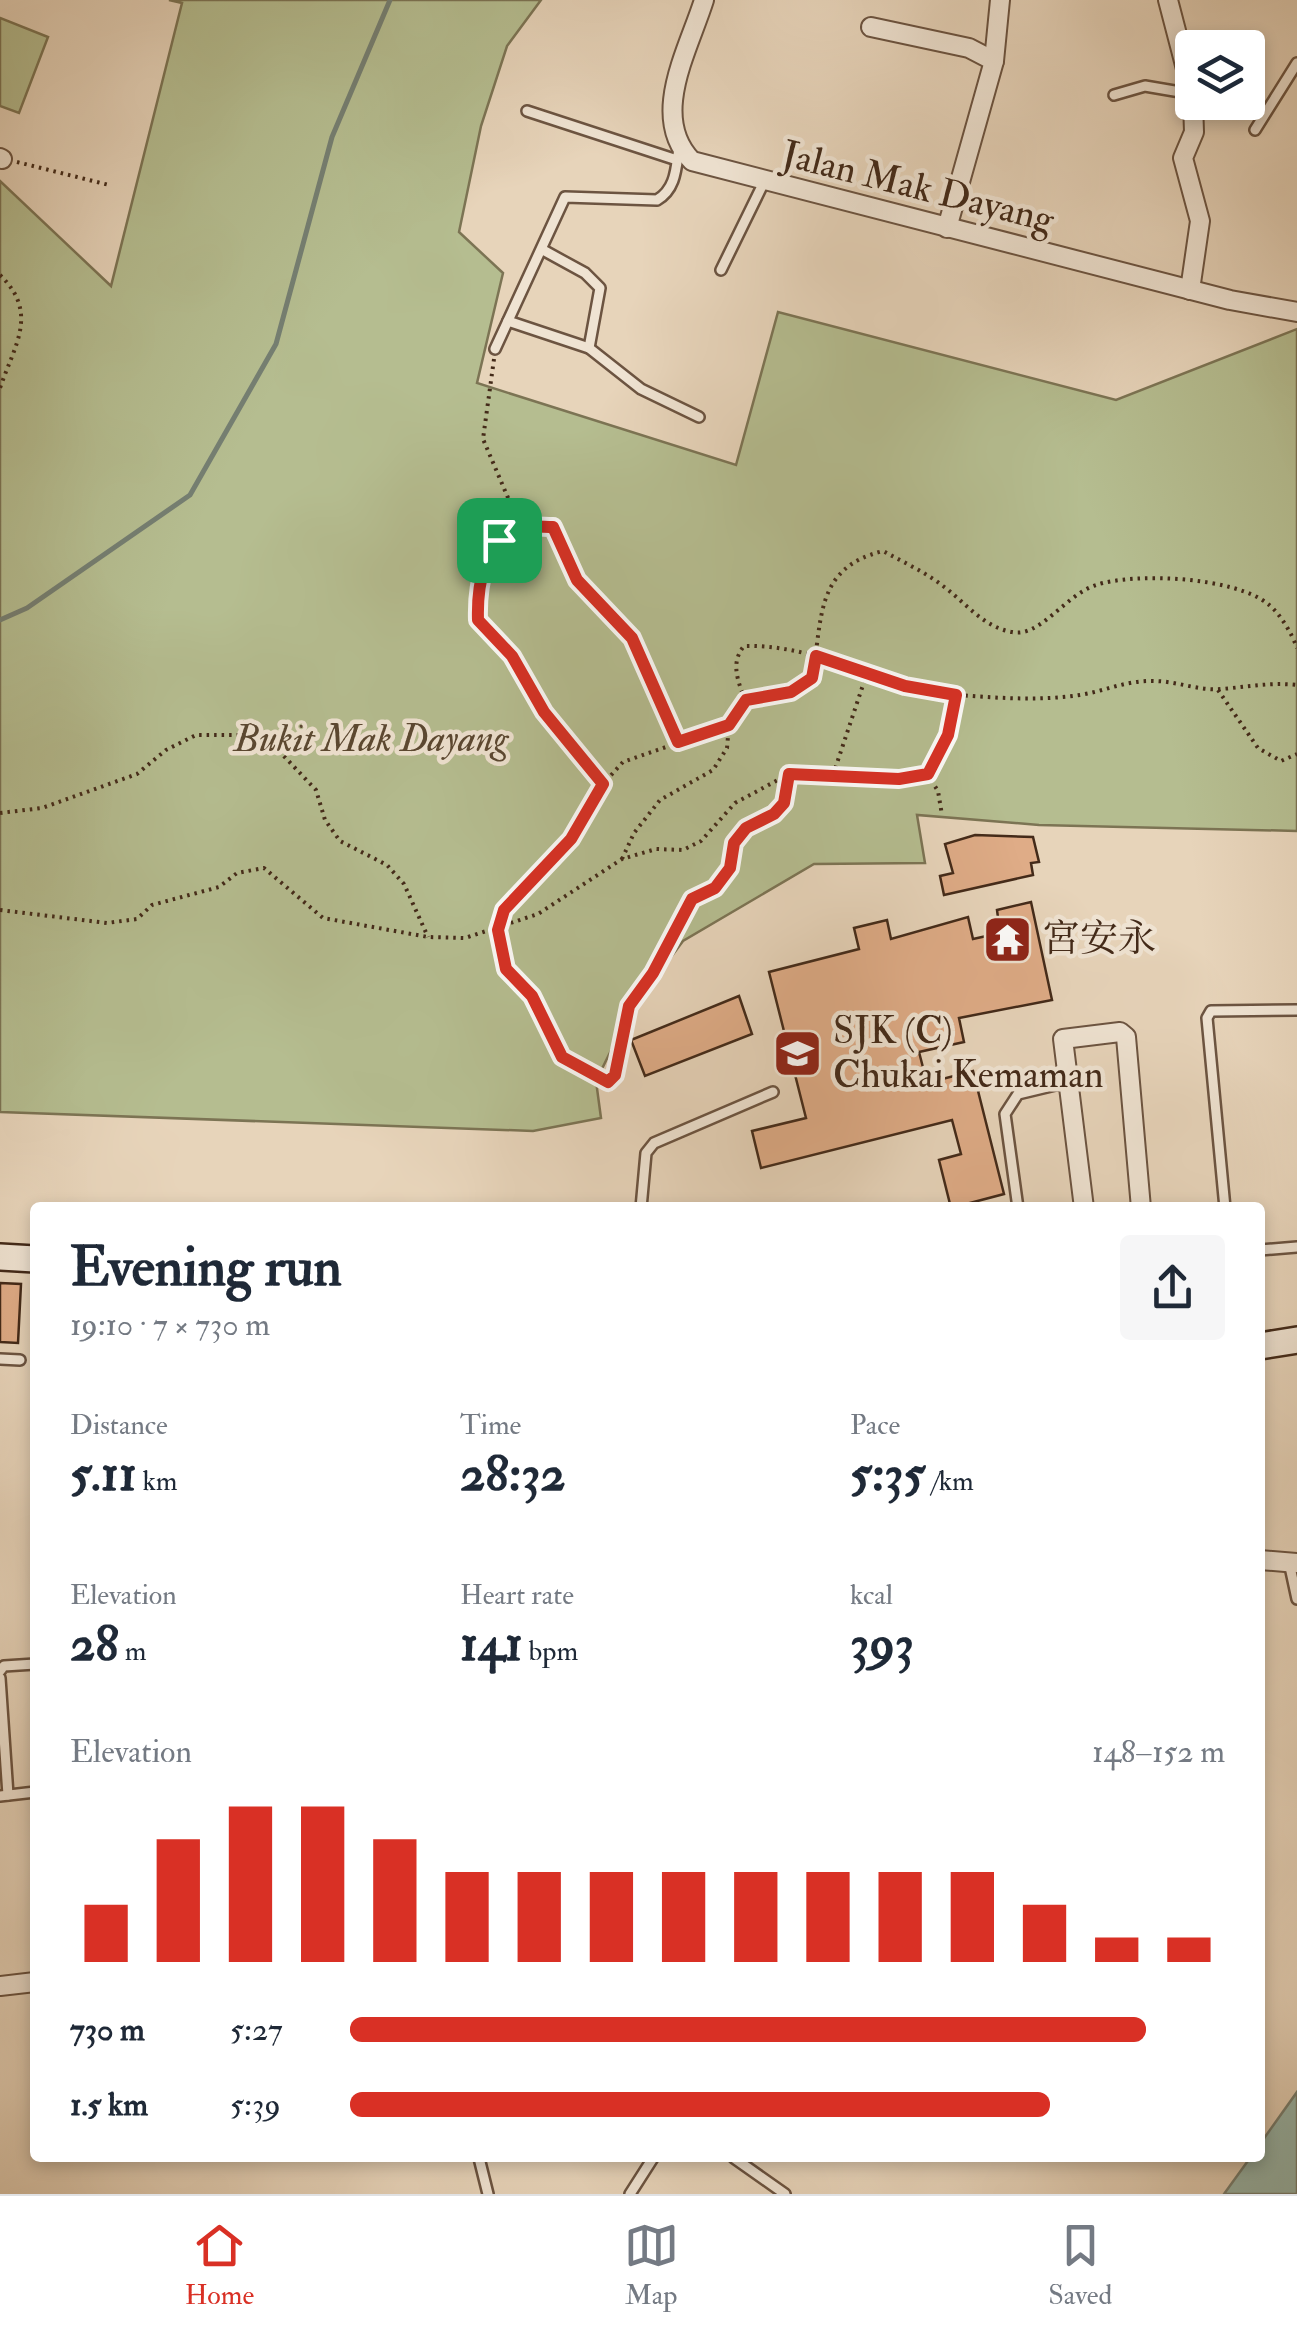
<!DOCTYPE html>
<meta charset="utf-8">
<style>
:root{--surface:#fff;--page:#f6f6f7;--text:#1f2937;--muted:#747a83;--line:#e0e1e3;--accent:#d93025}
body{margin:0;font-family:"IM FELL Double Pica","Noto Serif SC",serif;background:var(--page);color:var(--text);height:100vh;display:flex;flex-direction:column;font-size:38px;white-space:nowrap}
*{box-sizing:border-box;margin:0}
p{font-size:32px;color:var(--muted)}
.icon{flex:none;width:55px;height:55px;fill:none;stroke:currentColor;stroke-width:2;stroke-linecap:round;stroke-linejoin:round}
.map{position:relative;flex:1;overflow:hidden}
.details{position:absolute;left:30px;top:1202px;width:1235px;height:960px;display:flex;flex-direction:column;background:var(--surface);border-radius:10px;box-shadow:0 5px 15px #0003}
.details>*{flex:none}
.tools{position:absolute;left:1175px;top:30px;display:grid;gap:20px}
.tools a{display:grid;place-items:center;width:90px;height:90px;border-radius:10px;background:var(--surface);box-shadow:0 5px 15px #0003;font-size:50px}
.pin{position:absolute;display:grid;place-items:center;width:85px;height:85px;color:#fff;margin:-42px;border-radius:20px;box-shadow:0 5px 15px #0006}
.round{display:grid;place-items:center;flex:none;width:105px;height:105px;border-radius:10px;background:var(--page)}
.head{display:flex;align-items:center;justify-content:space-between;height:170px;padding:0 40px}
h1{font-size:55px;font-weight:800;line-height:75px}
.figures{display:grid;grid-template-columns:repeat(3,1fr);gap:15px;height:170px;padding:10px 40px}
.figures div{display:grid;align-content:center}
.figures b{font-size:50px;font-weight:800}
.figures small{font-size:28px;font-weight:400}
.figures p{font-size:28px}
.chart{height:280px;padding:20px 40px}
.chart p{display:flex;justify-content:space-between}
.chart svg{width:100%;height:180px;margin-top:10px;stroke:var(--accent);stroke-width:6}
ul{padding:0 40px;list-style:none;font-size:32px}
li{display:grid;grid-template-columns:160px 120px 1fr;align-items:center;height:75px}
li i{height:25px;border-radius:12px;background:var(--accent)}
.dock{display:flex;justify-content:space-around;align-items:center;height:140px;border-top:2px solid var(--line);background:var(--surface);font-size:28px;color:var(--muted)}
.dock a{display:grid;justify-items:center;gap:5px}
.dock .active{color:var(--accent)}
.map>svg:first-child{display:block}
.green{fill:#b5bd90;stroke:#7c7454;stroke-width:2.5}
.water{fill:#97b8ad;stroke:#757f72;stroke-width:2.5}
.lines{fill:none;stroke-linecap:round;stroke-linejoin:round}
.stream{stroke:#757f72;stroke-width:5}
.building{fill:#dfac87;stroke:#432a19;stroke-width:2.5}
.service-casing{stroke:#6c5441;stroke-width:14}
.minor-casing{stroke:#6c5441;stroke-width:22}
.secondary-casing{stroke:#432a19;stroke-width:30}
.path{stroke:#432a19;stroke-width:4;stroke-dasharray:2.5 5;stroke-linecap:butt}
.service{stroke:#efe3d2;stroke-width:9}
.minor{stroke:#efe3d2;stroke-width:18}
.secondary{stroke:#efe3d2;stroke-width:25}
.route-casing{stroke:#fff;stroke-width:20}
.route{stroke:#d93025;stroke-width:12}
.labels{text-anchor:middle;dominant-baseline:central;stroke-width:9;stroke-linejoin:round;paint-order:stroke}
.street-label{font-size:38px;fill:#432a19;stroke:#efe3d2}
.park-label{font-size:38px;font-style:italic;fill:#5a4731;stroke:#efe3d2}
.poi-label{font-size:38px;fill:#432a19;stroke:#efe3d2;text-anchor:start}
</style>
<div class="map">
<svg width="1297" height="2194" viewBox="0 0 1297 2194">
<rect width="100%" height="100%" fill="#e7d4ba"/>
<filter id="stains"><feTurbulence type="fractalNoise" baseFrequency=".002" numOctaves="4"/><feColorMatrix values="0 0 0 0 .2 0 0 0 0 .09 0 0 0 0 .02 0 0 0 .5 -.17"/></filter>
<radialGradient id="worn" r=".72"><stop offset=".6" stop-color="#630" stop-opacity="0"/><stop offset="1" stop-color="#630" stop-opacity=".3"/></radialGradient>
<g class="green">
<path d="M169,0h372l-34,46 -26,80 -22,106 44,41 -26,110 259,82 42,-153 338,88 181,-71v502l-258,-6 -122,-10 8,48 -111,1 -131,77 -53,71 -34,69 5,37 -68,13 -533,-19v-931l111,105 71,-283z"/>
<path d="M0,18l48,19 -29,76 -19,-7z"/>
</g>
<path class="water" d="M1297,2092v102h-73l26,-36h10v-14z"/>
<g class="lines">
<path class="stream" d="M0,620l27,-12 163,-113 86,-151 56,-207 58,-137"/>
</g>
<g class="building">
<path d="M975,835l58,2 6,25 -8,1 2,12 -89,20 -4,-19 13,-3 -8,-29z"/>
<path d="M1031,902l21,98 -93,18 5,24 -45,10 8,31 46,-12 31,123 -53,14 -12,-48 22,-6 -9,-34 -191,48 -9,-37 54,-13 -37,-146 90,-23 -5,-21 33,-8 4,19 77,-22 5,22 27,-6 -3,-23z"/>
<path d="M739,996l13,38 -107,42 -14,-36z"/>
<path d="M0,1283l21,1 -3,59 -18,-1z"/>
</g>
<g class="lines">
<defs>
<g id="service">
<path d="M1114,95l31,-9 47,8"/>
<path d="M527,111l150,49"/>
<path d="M1255,130l42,-67"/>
<path d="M543,250l42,23 15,15 -11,60"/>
<path d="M721,270l43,-88"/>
<path d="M508,321l81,27 52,41 58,28"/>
<path d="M495,349l70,-152 92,3c19,-11 19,-32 22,-52"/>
<path d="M641,1208l5,-55 8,-10 119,-51"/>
<path d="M1018,1208l-13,-94 13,-20 50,-12"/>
<path d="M1225,1208l-18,-190 4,-7 86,-1"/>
<path d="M1260,1250l37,-3"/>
<path d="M0,1359l20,1"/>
<path d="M1289,1562l8,37"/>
<path d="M0,1671l4,-5 31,-2"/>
<path d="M0,1678l8,117"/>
<path d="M0,1796l35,-4"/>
<path d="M479,2158l9,36"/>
<path d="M734,2158l51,36"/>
<path d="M630,2194l23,-36"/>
</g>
<g id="minor">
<path d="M704,0c-16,51 -55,117 -12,161l538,139 67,12"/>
<path d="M1168,0l24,92"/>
<path d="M871,27l98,21 25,13 -47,167"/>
<path d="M994,61l6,-61"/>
<path d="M0,158l2,1"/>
<path d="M1190,290l10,-69 -17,-63 11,-26 -1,-30"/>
<path d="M1084,1208l-21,-169 57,-7 6,5 15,171"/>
<path d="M1260,1560l37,3"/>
<path d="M0,1986l35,-4"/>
</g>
<g id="secondary">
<path d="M0,1257l35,2"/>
<path d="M1260,1346l37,-6"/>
</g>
</defs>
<use href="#service" class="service-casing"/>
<use href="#minor" class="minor-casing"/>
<use href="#secondary" class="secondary-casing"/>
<g class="path">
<path d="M17,162l92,23"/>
<path d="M0,275c39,38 15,69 0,113"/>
<path d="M494,359l-11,80 37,87"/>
<path d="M1218,690l40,58 23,13 16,-7"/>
<path d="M745,700l46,-8 21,-14c11,-59 2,-110 71,-127 20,11 42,21 60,35 23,17 40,41 69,46 28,6 53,-37 84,-47 39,-13 139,-8 172,19 12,9 24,30 29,44"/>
<path d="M745,700c-7,-19 -15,-37 -1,-54 76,-2 140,42 214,49 40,3 82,6 122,0 25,-4 47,-15 74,-14 22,0 45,10 67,8 26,-2 50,-7 76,-4"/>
<path d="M729,725l-106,37 -20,22 -32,55 -67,71 -7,20 8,39 27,26 30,62 46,25 7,-7 14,-69 24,-33 39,-74 23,-11 15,-19 4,-26 13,-15 27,-14 10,-11 5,-29"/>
<path d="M927,774l11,17 4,24"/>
<path d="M833,775l34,-102"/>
<path d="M602,783l-57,-71 -33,-56 -35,-36c0,-32 6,-81 43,-92 9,-3 23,-1 33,-1l24,54 55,57 46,104"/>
<path d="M0,813l42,-5 95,-34 29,-24 30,-15h45l39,17 36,38 9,30 15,21 47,24 17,19 24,53"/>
<path d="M622,859l12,-26 26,-33 53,-30 14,-22 2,-23 16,-24"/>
<path d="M0,910l107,13 30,-4 15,-14 67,-18 18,-14 27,-5 59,50 105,19 37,1 73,-24 84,-55 34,-10 27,1 18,-9 34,-38 54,-29 110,5 28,-5 21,-39 8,-40"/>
</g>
<use href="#service" class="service"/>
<use href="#minor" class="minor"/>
<use href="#secondary" class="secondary"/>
</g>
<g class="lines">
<defs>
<path id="route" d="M553,527l24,53 55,58 46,104 51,-17 17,-25 45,-8 21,-14 4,-22 89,30 51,9 -8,40 -20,39 -29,5 -110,-5 -5,29 -10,11 -28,14 -12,15 -4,25 -15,20 -23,11 -39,74 -24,33 -14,69 -7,7 -46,-25 -30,-61 -26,-27 -8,-39 6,-20 67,-71 32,-55 -59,-72 -32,-56 -34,-36c-1,-32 5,-81 42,-92 9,-3 23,-1 33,-1z"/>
</defs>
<use href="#route" class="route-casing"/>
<use href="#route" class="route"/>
</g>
<defs>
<symbol id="temple-square" viewBox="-11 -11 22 22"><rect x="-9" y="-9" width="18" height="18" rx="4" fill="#8f2418" stroke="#efe3d2"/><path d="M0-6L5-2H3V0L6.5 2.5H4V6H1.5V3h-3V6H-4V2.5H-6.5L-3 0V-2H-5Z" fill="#fff"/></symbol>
<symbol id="school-square" viewBox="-11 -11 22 22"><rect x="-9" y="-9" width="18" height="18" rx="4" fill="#8f2418" stroke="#efe3d2"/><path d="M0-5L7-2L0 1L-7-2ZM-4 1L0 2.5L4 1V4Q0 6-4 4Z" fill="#fff"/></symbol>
</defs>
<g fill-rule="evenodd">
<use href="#temple-square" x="980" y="912" width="55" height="55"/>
<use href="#school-square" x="770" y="1026" width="55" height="55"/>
</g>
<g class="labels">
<g class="street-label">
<text transform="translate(918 187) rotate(14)">Jalan Mak Dayang</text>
</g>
<g class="park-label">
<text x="371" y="739">Bukit Mak Dayang</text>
</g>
<g class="poi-label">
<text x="1042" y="939">宮安永</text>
<text x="833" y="1031">SJK (C)<tspan x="833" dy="44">Chukai Kemaman</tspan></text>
</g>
</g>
<rect width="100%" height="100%" filter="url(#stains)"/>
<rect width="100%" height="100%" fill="url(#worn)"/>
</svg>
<div class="tools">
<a><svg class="icon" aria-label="layers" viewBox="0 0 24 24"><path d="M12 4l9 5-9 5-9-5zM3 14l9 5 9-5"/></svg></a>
</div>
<div class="pin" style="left:499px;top:540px;background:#1e9e55"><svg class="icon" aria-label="arrive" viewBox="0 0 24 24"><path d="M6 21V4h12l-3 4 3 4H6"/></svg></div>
<section class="details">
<div class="head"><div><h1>Evening run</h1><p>19:10 · 7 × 730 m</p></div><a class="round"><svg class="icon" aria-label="share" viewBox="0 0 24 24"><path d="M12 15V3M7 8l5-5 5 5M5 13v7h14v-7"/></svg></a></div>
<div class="figures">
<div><p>Distance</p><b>5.11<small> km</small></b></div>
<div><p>Time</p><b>28:32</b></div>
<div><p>Pace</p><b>5:35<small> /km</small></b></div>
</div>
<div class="figures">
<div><p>Elevation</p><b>28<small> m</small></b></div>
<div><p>Heart rate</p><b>141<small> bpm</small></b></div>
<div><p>kcal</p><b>393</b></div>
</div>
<div class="chart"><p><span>Elevation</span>148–152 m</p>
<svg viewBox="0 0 160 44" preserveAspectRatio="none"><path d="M5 44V30M15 44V14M25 44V6M35 44V6M45 44V14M55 44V22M65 44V22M75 44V22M85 44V22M95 44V22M105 44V22M115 44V22M125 44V22M135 44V30M145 44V38M155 44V38"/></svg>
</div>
<ul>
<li><b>730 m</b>5:27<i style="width:91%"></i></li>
<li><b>1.5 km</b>5:39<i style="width:80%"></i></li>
</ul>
</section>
</div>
<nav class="dock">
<a class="active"><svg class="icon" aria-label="home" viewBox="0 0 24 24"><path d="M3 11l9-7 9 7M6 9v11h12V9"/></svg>Home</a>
<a><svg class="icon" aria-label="map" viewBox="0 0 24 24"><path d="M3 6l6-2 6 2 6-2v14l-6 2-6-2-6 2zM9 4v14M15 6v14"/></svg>Map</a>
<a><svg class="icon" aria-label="saved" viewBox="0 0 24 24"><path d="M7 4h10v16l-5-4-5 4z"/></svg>Saved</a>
</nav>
